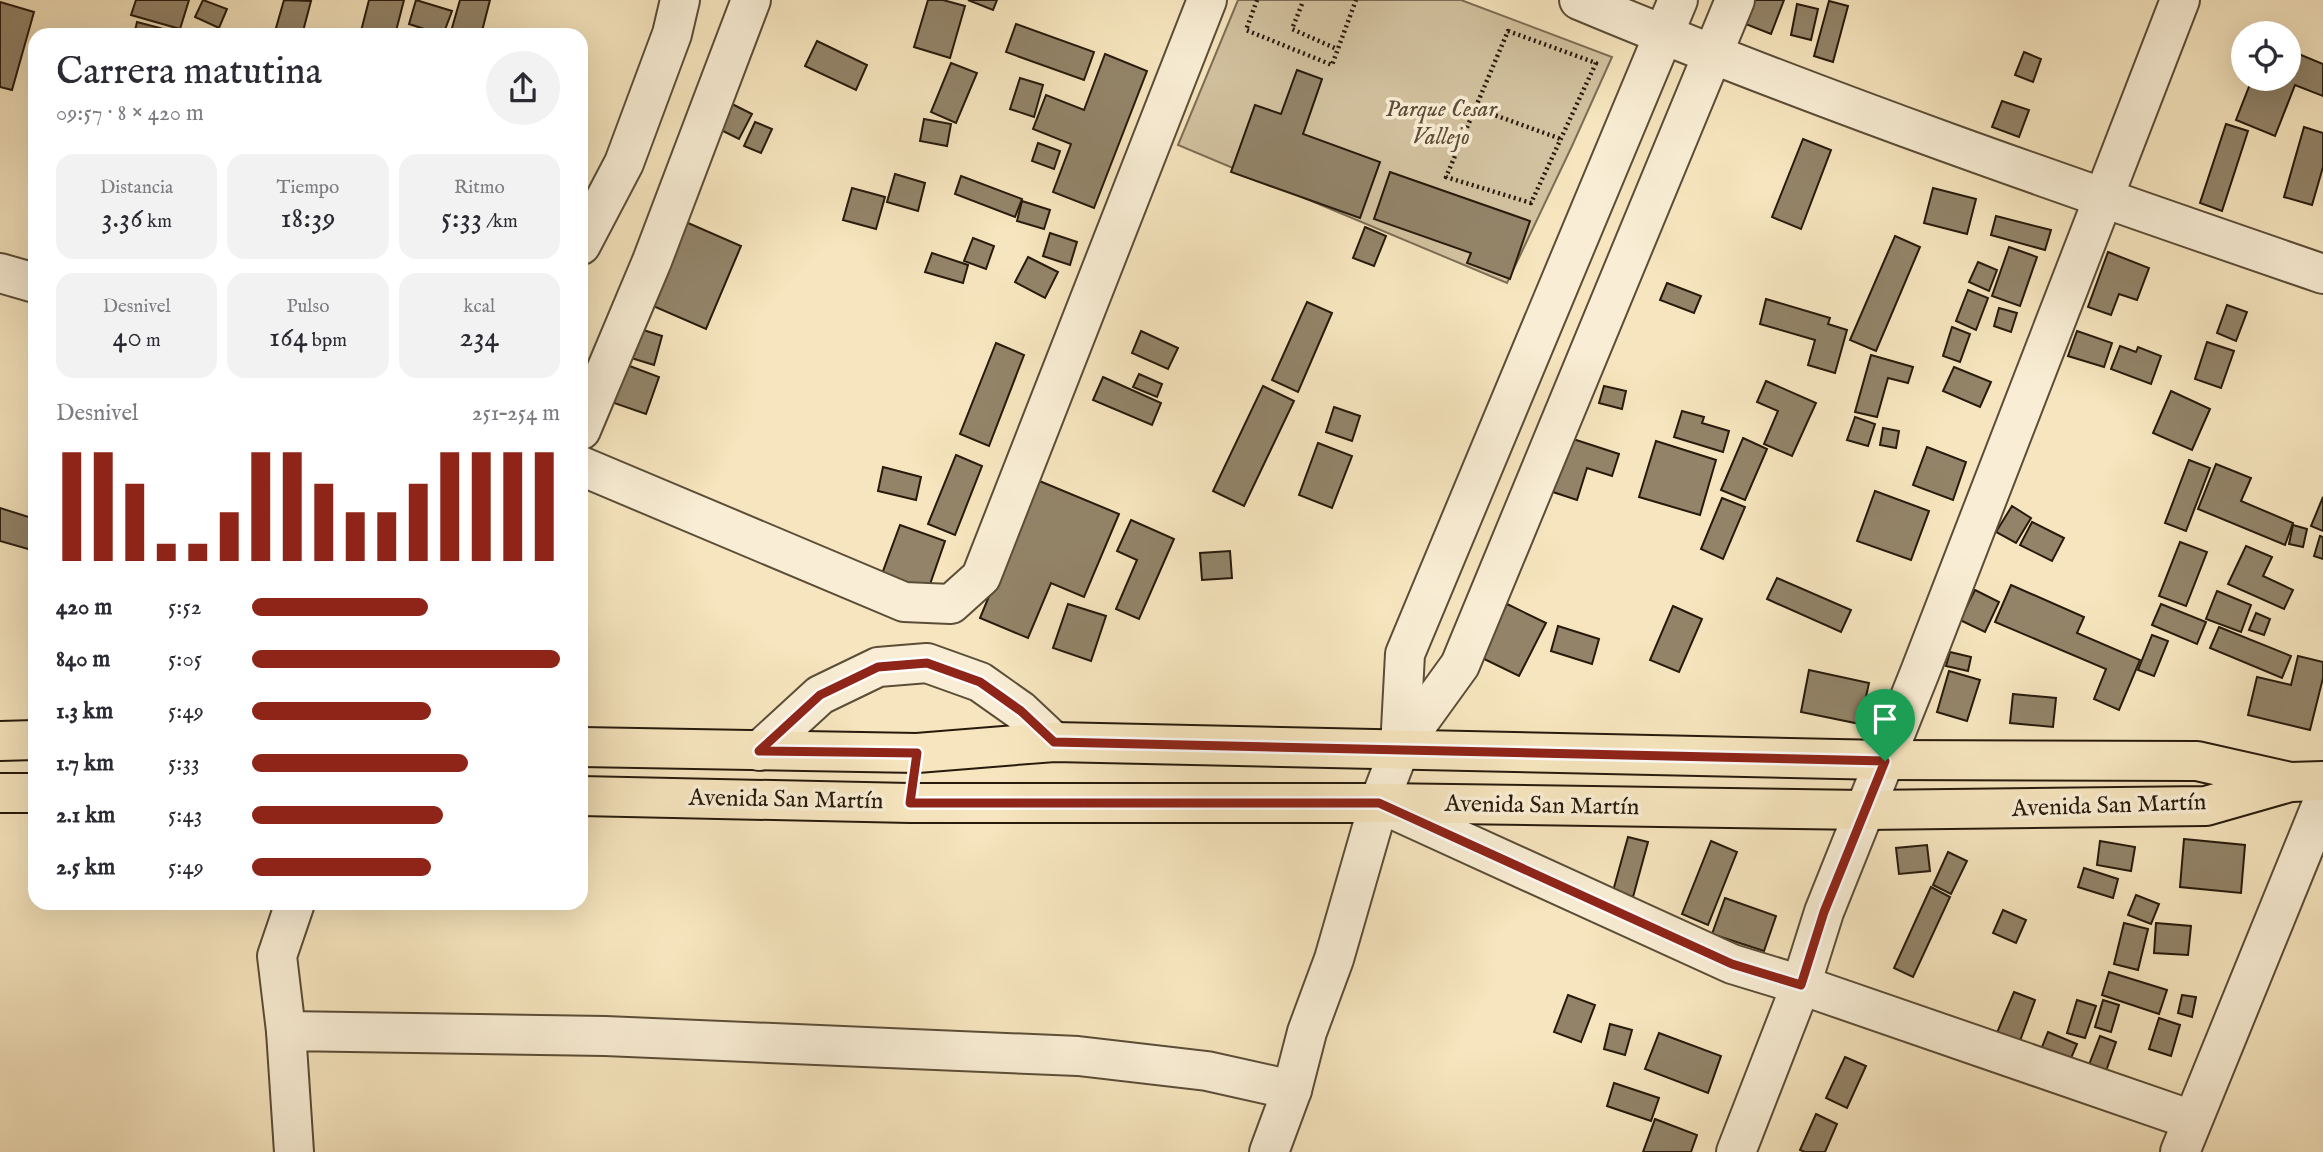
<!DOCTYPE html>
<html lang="es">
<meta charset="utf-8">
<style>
:root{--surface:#fff;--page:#f2f2f3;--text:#2b2b33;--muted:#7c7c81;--accent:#8f2418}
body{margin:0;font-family:"IM FELL English",serif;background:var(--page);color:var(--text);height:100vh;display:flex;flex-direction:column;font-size:26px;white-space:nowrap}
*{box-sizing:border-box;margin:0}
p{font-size:23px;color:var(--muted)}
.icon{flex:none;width:38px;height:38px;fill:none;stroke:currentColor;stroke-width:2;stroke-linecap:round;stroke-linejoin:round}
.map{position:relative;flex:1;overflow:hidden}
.details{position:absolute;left:28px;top:28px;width:560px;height:882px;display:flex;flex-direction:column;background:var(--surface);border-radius:21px;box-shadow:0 7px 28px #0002}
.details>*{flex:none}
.controls{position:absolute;left:2231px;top:21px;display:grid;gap:14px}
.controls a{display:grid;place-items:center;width:70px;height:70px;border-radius:50%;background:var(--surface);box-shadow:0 7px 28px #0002;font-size:35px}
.pin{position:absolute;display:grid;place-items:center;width:60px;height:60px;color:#fff;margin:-72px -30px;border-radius:50% 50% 50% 0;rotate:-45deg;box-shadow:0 0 7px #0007}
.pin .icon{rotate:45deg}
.round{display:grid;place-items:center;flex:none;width:74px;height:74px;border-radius:37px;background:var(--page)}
.summary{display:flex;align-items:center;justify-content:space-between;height:119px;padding:0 28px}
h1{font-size:38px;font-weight:600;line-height:52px}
.stats{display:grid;grid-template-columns:repeat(3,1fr);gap:10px;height:119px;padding:7px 28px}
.stats div{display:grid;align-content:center;border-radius:18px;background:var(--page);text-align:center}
.stats b{font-size:30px;font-weight:600}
.stats small{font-size:19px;font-weight:400}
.stats p{font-size:19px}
.chart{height:196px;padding:14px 28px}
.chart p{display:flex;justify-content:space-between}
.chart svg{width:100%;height:126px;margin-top:7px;stroke:var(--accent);stroke-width:6}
ul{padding:0 28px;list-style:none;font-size:23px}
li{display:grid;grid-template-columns:112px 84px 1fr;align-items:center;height:52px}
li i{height:18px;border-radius:9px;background:var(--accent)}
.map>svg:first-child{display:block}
.green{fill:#d3c2a0;stroke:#7d6e56;stroke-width:2}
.building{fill:#938469;stroke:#271a0c;stroke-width:2}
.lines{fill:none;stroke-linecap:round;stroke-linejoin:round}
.minor-casing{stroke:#5b4d38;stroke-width:42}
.major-casing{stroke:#271a0c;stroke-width:42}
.path{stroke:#271a0c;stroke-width:4.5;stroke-dasharray:2 3.5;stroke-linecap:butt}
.minor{stroke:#f9eed5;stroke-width:38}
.major{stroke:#f6e5be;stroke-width:38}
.route-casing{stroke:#fff;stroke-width:14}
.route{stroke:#8f2418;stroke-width:9}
.labels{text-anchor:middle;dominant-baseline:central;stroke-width:7;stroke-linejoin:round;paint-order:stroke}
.park-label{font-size:24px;font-style:italic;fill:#5b4c38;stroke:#f9eed5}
.street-label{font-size:24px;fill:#271a0c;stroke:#f9eed5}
</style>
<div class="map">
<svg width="2323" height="1152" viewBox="0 0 2323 1152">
<rect width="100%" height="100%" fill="#f6e5be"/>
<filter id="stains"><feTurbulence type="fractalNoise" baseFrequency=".00286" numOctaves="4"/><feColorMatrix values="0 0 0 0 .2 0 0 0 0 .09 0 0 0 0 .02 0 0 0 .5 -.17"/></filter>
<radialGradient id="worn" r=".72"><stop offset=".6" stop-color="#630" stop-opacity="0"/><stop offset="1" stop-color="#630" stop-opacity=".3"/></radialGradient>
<path class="green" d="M1238,0h223l151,57 -40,89 -65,137 -329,-138z"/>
<g class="building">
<path d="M136,0h53l-9,29 -49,-14z"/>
<path d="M203,0l24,9 -8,19 -24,-11z"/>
<path d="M284,0l27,1 -9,34h-28z"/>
<path d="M369,0h35l-9,35h-35z"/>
<path d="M416,0l36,11 -9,24 -34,-11z"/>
<path d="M460,0h30l-9,35h-31z"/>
<path d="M928,0h15l22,6 -15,52 -36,-11z"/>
<path d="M968,0h29l-4,10z"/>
<path d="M1751,0h33l-13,34 -28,-11z"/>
<path d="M1829,1l19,5 -15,56 -19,-6z"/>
<path d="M0,2l34,10 -22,78 -12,-3z"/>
<path d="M1797,4l21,5 -7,31 -20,-5z"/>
<path d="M137,22l49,13h-52z"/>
<path d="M1016,24l78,28 -10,28 -78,-28z"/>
<path d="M817,41l50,24 -11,25 -51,-24z"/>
<path d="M2289,50l34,14v32l-28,-11 -20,51 -39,-16 16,-41h37z"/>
<path d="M2024,52l17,7 -8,23 -18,-7z"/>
<path d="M1105,54l42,17 -53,137 -41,-16 18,-48 -38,-15 13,-34 38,15z"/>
<path d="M951,63l26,10 -21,50 -25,-11z"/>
<path d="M1297,70l25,9 -19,55 77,28 -20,56 -129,-46 24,-67 26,9z"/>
<path d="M1020,78l23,7 -9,32 -24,-8z"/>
<path d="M2002,101l27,9 -10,27 -27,-10z"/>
<path d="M730,103l22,11 -13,25 -22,-11z"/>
<path d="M924,119l27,5 -4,22 -27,-5z"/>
<path d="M755,122l17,7 -11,24 -17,-7z"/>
<path d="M2226,124l22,7 -26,80 -22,-8z"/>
<path d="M2304,127l19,6v34l-11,38 -28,-8z"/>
<path d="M1803,139l28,11 -30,79 -29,-12z"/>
<path d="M1038,143l22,8 -6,18 -22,-8z"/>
<path d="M1390,172l140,49 -20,58 -43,-16 4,-10 -97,-34z"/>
<path d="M895,174l30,9 -7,28 -31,-9z"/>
<path d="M961,176l61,23 -7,18 -60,-23z"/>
<path d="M852,188l33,9 -9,32 -33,-9z"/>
<path d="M1933,188l43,11 -9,35 -43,-11z"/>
<path d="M1022,201l28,9 -6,19 -27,-8z"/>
<path d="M672,216l69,30 -35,83 -69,-30z"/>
<path d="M1996,216l55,14 -6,20 -54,-15z"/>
<path d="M1365,227l21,9 -12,30 -21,-8z"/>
<path d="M1050,233l27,9 -7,23 -27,-9z"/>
<path d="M1895,236l25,11 -44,104 -26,-11z"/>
<path d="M973,238l21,8 -8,23 -22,-8z"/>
<path d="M2009,247l28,10 -17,49 -28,-10z"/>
<path d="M2108,252l41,16 -12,32 -18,-6 -8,21 -23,-8z"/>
<path d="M932,253l36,12 -5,18 -38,-11z"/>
<path d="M1028,257l30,15 -13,26 -30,-16z"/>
<path d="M1978,262l19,8 -8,21 -20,-9z"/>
<path d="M1667,283l34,13 -7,17 -34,-13z"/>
<path d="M1968,290l20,8 -12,32 -20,-9z"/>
<path d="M1766,299l64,19 -2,6 19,6 -12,43 -27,-8 7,-25 -55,-16z"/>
<path d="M1307,302l25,11 -34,79 -26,-12z"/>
<path d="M2227,305l20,7 -11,29 -19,-8z"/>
<path d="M1999,308l18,5 -6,19 -17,-6z"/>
<path d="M1952,327l18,7 -10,28 -17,-6z"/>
<path d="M637,328l25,8 -8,29 -26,-8z"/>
<path d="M1141,331l37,17 -10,21 -36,-16z"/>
<path d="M2077,331l35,12 -8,24 -36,-11z"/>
<path d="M2207,342l27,9 -13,37 -26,-9z"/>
<path d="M996,343l28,12 -35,91 -29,-12z"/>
<path d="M2120,346l16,6 2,-5 23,9 -10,28 -40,-15z"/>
<path d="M1871,355l42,12 -5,16 -20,-5 -11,39 -22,-5z"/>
<path d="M627,365l32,12 -13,37 -32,-11z"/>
<path d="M1954,367l37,15 -11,25 -37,-16z"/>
<path d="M1139,374l23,10 -5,13 -24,-10z"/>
<path d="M1103,377l58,26 -9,22 -59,-25z"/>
<path d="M1766,381l50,22 -24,53 -28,-12 14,-33 -21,-9z"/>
<path d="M1263,386l31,15 -50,105 -31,-15z"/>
<path d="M1604,386l22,5 -4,18 -23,-6z"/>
<path d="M2171,391l39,18 -18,41 -39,-17z"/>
<path d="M1334,407l26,9 -8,25 -26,-9z"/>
<path d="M1682,411l22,6 -2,6 27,8 -6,21 -49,-15z"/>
<path d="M1855,417l20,7 -7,22 -21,-6z"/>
<path d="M1883,428l16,3 -3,17 -16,-3z"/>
<path d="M1570,438l49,16 -7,22 -25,-8 -10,32 -24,-8z"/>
<path d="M1743,438l24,11 -22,51 -24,-10z"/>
<path d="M1656,441l60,19 -16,55 -61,-18z"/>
<path d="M1318,443l34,13 -20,52 -33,-13z"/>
<path d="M1927,447l39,15 -13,38 -40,-15z"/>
<path d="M956,455l26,11 -27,69 -27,-11z"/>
<path d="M2189,460l21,8 -24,63 -21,-8z"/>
<path d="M2216,464l35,14 -10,23 52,22 -8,22 -87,-36z"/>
<path d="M883,467l38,10 -5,23 -38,-9z"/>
<path d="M1037,480l82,34 -35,83 -33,-14 -23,55 -48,-20z"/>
<path d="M1875,491l54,20 -18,49 -54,-19z"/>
<path d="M2323,497v34l-12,-5z"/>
<path d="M1722,498l23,9 -22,52 -22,-10z"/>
<path d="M2012,506l19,12 -15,25 -20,-11z"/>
<path d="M0,508l35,11v32l-35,-10z"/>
<path d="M1131,520l43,19 -35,80 -23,-10 21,-49 -20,-9z"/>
<path d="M2032,522l32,16 -12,23 -32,-16z"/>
<path d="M900,525l45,16 -17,49 -46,-16z"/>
<path d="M2293,525l14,4 -4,18 -14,-3z"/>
<path d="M2320,536l3,1v22l-9,-3z"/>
<path d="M2180,542l27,10 -21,54 -27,-10z"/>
<path d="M2246,546l26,11 -9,19 30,14 -9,19 -56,-25z"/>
<path d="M1230,551l2,27 -30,2 -2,-27z"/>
<path d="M1777,578l74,32 -10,22 -74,-33z"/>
<path d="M2011,585l73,32 -7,16 63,27 -21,50 -25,-11 12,-30 -111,-47z"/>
<path d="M1975,590l24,12 -14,30 -25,-12z"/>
<path d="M2217,591l34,14 -10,27 -35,-13z"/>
<path d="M1068,604l38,12 -15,45 -38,-13z"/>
<path d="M1507,604l39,19 -27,53 -39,-19z"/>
<path d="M2161,604l45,18 -9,22 -45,-19z"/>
<path d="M1673,606l29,13 -23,53 -29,-12z"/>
<path d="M2256,613l14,6 -6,16 -15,-5z"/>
<path d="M1558,626l41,13 -7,25 -41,-13z"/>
<path d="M2219,627l72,29 -9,22 -72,-30z"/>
<path d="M2152,635l16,6 -14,35 -16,-6z"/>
<path d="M1950,652l21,5 -3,14 -22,-5z"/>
<path d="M2298,656l25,6v16l-13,52 -62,-15 9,-38 34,8z"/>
<path d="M1809,670l60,13 -9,41 -59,-12z"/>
<path d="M1949,671l31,9 -13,41 -30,-9z"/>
<path d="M2013,694l43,4 -3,29 -43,-4z"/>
<path d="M1628,837l20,5 -15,55 -20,-6z"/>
<path d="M2184,839l61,6 -4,48 -61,-6z"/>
<path d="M1711,841l26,11 -29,73 -26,-11z"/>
<path d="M2100,841l35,6 -4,24 -34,-6z"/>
<path d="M1927,845l3,26 -31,3 -3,-26z"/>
<path d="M1948,852l19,9 -16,33 -18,-9z"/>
<path d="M2084,868l34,11 -5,19 -35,-11z"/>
<path d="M1931,887l19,10 -37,80 -19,-9z"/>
<path d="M2136,895l23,9 -8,20 -23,-9z"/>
<path d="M1725,898l51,18 -12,35 -52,-17z"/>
<path d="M2003,910l23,10 -10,23 -23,-10z"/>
<path d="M2124,923l24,6 -10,41 -24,-6z"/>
<path d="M2156,923l35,3 -3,29 -34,-2z"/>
<path d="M2109,972l58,18 -8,24 -57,-19z"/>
<path d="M2014,992l21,8 -18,49 -23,-9z"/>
<path d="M1568,995l27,10 -14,37 -27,-10z"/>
<path d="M2182,995l14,2 -4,20 -14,-4z"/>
<path d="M2077,1000l19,6 -11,32 -18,-5z"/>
<path d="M2103,1000l16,5 -8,27 -16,-5z"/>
<path d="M2159,1018l21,7 -9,31 -22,-7z"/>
<path d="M1610,1024l22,6 -7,25 -21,-6z"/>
<path d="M2048,1032l29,12 -8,19 -29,-11z"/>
<path d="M1659,1033l62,23 -13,37 -63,-24z"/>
<path d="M2100,1036l16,6 -12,35 -17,-7z"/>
<path d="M1845,1057l21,9 -19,42 -21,-10z"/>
<path d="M1614,1083l45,15 -8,23 -44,-15z"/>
<path d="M1816,1114l21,10 -12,28h-20l-5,-2z"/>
<path d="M1655,1119l42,16 -6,17h-48z"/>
</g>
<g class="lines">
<defs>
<g id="minor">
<path d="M1579,0c244,102 494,188 744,274"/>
<path d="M581,245l43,-82 48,-129 8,-34"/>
<path d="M0,273l35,10"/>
<path d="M581,430l71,-169 99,-261"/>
<path d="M581,466l323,136 47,2 30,-27 226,-577"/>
<path d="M1400,748l5,-94 273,-654"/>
<path d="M759,751l61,-56 58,-28 49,-4 53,19 41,29 33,31"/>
<path d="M1379,803l353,161 69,21 391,135"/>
<path d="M286,1031l-9,-75 18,-53"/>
<path d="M294,1152l-8,-121 319,5 473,20 129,15 85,19"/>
<path d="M1269,1152l23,-62 15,-58 27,-73 45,-156 21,-55 60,-83 275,-665"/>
<path d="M1736,1152l65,-167 23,-73 96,-240 260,-672"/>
<path d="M2180,1152l143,-351"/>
</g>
<g id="major">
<path d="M0,741l35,-1"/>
<path d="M581,747l336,6 137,-11 831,18 312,1 93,21 -84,24 -341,4 -486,-7h-469l-329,-7"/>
<path d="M2290,782l33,-1"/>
<path d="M0,793h35"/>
</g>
</defs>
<use href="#minor" class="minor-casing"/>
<use href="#major" class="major-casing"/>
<g class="path">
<path d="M1257,0l-11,30 86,35 24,-65"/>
<path d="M1302,4l-10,25 45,20"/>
<path d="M1508,31l88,32 -65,140 -85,-26z"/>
<path d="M1475,108l86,31"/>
</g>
<use href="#minor" class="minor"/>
<use href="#major" class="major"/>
</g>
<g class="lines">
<defs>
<path id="route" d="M927,663l53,19 41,29 33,31 831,19 -61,151 -23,73 -69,-21 -353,-161h-469l7,-50 -158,-2 61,-56 58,-28z"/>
</defs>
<use href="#route" class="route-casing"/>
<use href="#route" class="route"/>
</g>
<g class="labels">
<g class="park-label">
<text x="1441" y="109">Parque Cesar<tspan x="1441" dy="28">Vallejo</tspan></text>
</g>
<g class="street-label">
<text transform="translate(786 800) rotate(1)">Avenida San Martín</text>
<text transform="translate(1542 806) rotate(1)">Avenida San Martín</text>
<text transform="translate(2109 806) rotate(-2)">Avenida San Martín</text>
</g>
</g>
<rect width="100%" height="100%" filter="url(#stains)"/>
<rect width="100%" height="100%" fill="url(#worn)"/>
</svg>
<div class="controls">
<a><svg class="icon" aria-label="locate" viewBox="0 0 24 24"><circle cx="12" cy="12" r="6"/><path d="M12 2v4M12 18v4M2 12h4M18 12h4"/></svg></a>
</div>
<div class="pin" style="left:1885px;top:761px;background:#1e9e55"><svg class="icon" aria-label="arrive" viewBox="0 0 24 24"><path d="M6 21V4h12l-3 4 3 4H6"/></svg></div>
<section class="details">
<div class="summary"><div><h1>Carrera matutina</h1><p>09:57 · 8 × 420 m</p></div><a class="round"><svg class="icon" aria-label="share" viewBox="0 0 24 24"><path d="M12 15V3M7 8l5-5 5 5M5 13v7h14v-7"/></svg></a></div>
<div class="stats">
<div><p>Distancia</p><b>3.36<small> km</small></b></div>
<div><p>Tiempo</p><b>18:39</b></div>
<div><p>Ritmo</p><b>5:33<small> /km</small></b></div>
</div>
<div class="stats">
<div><p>Desnivel</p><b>40<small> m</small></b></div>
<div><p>Pulso</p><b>164<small> bpm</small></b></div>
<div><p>kcal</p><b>234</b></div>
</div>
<div class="chart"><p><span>Desnivel</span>251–254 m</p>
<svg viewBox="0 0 160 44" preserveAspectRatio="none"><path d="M5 44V6M15 44V6M25 44V17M35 44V38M45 44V38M55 44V27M65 44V6M75 44V6M85 44V17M95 44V27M105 44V27M115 44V17M125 44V6M135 44V6M145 44V6M155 44V6"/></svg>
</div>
<ul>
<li><b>420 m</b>5:52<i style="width:57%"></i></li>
<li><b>840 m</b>5:05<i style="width:100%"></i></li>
<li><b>1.3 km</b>5:49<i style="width:58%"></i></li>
<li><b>1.7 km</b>5:33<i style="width:70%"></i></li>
<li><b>2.1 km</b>5:43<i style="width:62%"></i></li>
<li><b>2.5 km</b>5:49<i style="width:58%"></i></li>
</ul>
</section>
</div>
